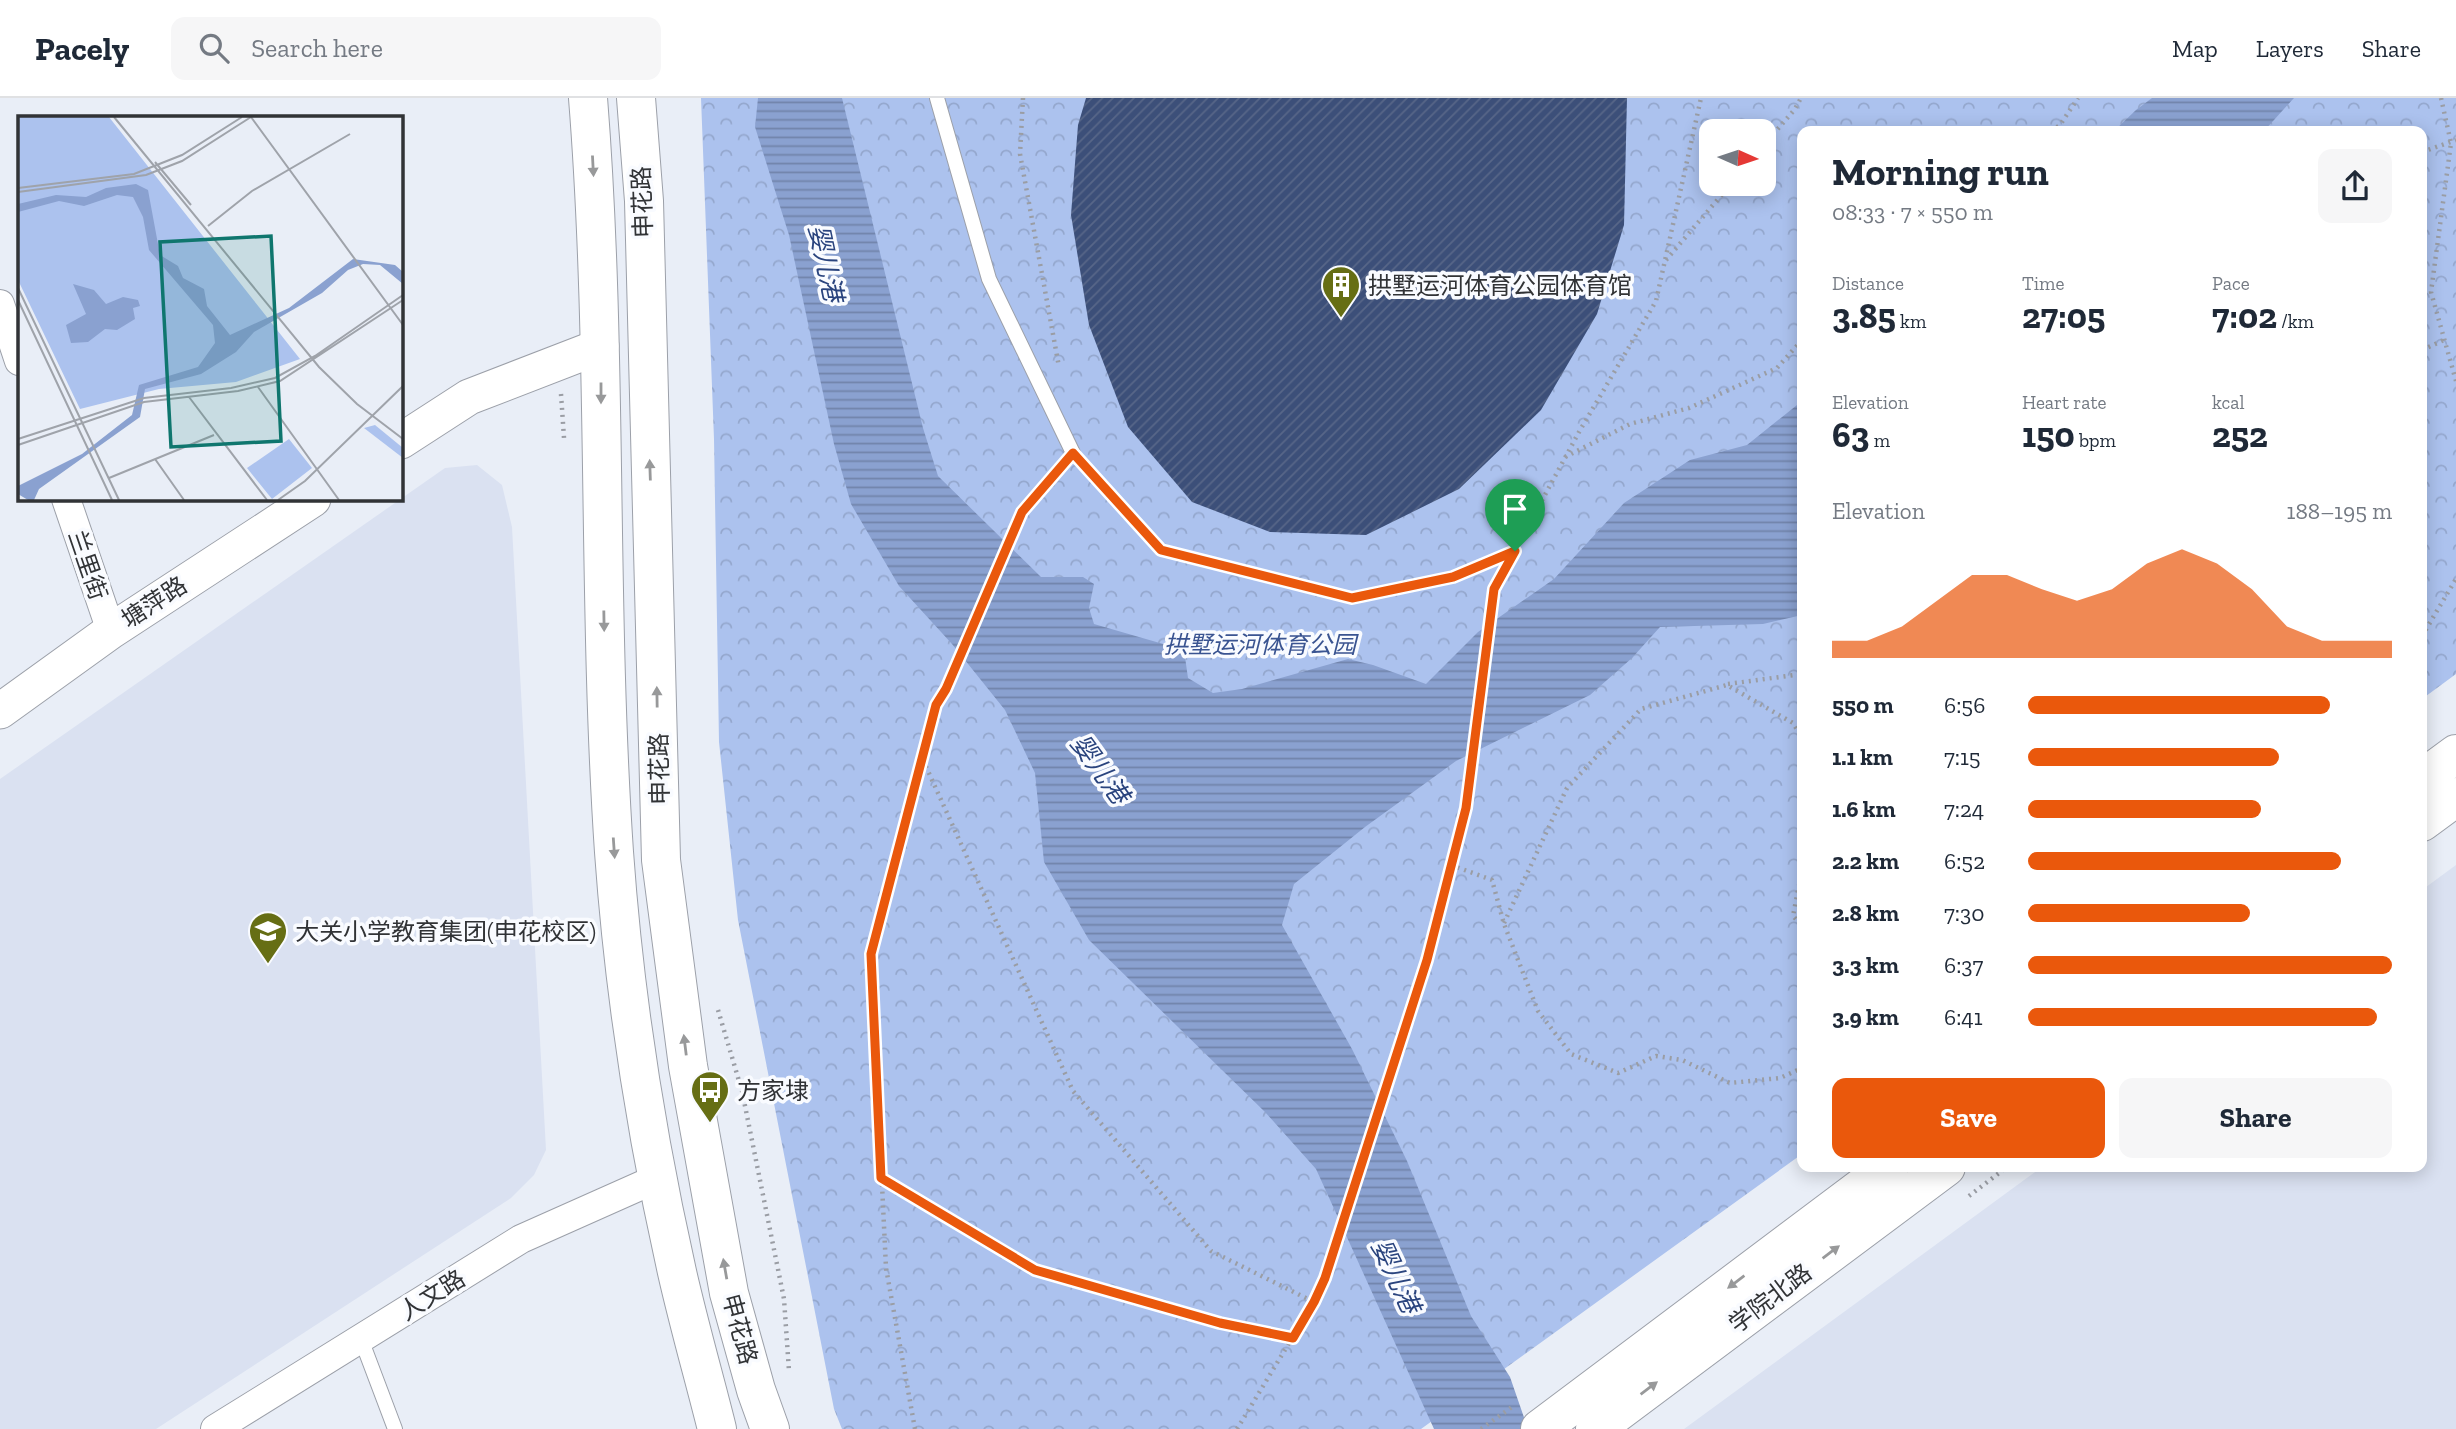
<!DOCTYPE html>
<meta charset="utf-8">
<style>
:root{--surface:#fff;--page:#f6f6f7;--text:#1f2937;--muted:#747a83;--line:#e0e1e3;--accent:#ea580c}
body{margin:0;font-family:"Zilla Slab","Noto Sans SC",serif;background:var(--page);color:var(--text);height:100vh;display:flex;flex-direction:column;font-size:26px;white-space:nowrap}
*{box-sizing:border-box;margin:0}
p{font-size:23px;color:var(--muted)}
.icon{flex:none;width:38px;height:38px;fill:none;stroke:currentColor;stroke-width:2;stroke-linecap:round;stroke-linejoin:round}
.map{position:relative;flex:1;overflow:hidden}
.side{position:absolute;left:1797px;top:28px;width:630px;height:1046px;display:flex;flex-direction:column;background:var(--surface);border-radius:14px;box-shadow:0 4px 18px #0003}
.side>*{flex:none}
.needle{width:46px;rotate:93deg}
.controls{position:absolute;left:1699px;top:21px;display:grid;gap:14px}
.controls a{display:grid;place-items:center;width:77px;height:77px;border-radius:14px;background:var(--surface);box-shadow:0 4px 18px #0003;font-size:35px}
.pin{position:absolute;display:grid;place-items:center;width:60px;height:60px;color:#fff;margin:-72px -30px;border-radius:50% 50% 50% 0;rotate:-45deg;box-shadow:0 0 7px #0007}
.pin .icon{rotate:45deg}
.round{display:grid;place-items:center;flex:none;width:74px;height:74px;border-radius:14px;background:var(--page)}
.headline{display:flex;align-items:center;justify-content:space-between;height:119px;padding:0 35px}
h1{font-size:38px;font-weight:700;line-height:52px}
.metrics{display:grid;grid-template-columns:repeat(3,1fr);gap:10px;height:119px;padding:7px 35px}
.metrics div{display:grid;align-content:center}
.metrics b{font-size:35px;font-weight:700}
.metrics small{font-size:19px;font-weight:400}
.metrics p{font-size:19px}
.chart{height:196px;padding:14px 35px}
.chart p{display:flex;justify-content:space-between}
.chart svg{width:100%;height:126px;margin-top:7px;fill:var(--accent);opacity:.7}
.action{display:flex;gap:14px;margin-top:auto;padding:14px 35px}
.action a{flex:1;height:80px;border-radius:14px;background:var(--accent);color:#fff;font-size:28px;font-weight:700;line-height:80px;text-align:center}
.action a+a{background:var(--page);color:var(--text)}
ul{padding:0 35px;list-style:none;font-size:23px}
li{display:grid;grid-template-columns:112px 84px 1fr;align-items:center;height:52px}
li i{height:18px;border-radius:9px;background:var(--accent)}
header{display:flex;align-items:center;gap:42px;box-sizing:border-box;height:98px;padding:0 35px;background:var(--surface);border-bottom:2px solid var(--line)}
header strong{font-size:33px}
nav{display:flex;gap:38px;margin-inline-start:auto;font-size:24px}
.search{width:490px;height:63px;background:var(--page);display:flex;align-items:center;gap:18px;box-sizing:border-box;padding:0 24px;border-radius:14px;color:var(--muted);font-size:26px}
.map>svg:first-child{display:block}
.built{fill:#dae1f1}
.park{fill:url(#park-crowns);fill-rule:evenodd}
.water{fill:url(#water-rules)}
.building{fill:url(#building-hatch)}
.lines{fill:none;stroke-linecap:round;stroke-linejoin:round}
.service-casing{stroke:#9ca0a9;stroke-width:16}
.minor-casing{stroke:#9ca0a9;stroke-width:30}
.tertiary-casing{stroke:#9ca0a9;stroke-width:37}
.secondary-casing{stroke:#9ca0a9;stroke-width:40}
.path{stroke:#9a9da4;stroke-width:4.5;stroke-dasharray:2 5;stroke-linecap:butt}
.service{stroke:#fff;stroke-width:14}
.minor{stroke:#fff;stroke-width:28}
.tertiary{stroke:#fff;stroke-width:35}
.secondary{stroke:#fff;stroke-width:38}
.oneway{fill:#98999a}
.route-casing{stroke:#fff;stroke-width:14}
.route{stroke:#ea580c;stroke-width:9}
.labels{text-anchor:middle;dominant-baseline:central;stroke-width:7;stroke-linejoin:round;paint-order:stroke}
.street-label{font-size:24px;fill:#313336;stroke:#f9fbff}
.poi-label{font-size:24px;fill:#313336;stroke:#f9fbff;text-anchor:start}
.park-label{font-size:24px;font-style:italic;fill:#3a5491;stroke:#f9fbff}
.water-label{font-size:26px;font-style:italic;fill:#2a447e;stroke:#f9fbff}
.inset-road{fill:none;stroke:#9fa3aa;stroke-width:2}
.view{fill:#0f766e;fill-opacity:0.15;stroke:#0f766e;stroke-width:3.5}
.inset-edge{fill:none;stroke:#313336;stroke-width:3.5}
</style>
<header>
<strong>Pacely</strong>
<div class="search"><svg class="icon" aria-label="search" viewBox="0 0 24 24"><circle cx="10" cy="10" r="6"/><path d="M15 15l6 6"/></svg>Search here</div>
<nav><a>Map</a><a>Layers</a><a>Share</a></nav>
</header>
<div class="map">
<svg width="2456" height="1331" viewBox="0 0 2456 1331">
<defs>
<pattern id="park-crowns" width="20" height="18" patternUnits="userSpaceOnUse" patternTransform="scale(1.75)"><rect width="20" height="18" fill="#acc2ee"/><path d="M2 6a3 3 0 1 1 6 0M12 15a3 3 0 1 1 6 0" fill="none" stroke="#94a7cd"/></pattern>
<pattern id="water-rules" width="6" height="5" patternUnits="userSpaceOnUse" patternTransform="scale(1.75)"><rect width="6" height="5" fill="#8aa1d0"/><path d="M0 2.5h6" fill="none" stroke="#7184aa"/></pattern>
<pattern id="building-hatch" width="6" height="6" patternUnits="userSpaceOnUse" patternTransform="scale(1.75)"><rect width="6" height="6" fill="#3c4f79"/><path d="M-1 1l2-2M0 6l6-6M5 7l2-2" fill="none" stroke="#576688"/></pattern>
</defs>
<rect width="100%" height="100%" fill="#e9eef7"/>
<g class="built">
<path d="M477,367l25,20 10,42 34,623 -12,25 -23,23 -355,231h-156v-650l445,-311z"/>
<path d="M2456,767v564h-772l358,-262h380v-277z"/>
</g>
<path class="park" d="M701,0h1755v576l-34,25v-568h-620v1023l-381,275h-579l-8,-20 -96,-489 -19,-178 -5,-303zM1712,33h52v53h-52z"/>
<g class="water">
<path d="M758,0h84l81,330 15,48 103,101h42l11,7 -5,24 5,16 90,26 4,28 25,15 29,-4 106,-30 25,6 53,19 52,-52 76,-53 70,-76 66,-43 57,-15 55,-44v214l-39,9 -103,3 -28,31 -42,37 -134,66 -91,66 -71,57 -12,41 70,124 55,112 64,155 39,61 18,52h-94l-118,-260 -51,-57 -176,-172 -45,-78 -9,-89 -30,-63 -53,-66 -53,-58 -48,-82 -17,-60 -45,-209 -34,-108z"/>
<path d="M2152,0h142l-30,33h-150l22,-21z"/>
</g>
<path class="building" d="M1086,0h541l-3,127 -27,89 -56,96 -82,79 -93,46 -96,-3 -78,-30 -64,-75 -39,-102 -18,-110 7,-90z"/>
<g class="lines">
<defs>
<g id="service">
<path d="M937,0l52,181 84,174"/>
<path d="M361,1241l34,90"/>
</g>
<g id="minor">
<path d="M0,206l19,57"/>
<path d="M66,401l45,132"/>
<path d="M215,1331l306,-190 137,-61"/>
</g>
<g id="tertiary">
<path d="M401,343l68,-44 132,-51"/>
<path d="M0,613l111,-80 202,-132"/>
</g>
<g id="secondary">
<path d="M588,0c20,251 9,503 26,754 10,141 32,282 63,420 12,53 27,105 40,157"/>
<path d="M636,0l8,103 17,659 27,206 41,227 27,97 14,39"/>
<path d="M2422,681l34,-25"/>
<path d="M2422,724l34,-25"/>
<path d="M1540,1331l349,-262"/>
<path d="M1595,1331l351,-262"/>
</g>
</defs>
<use href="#service" class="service-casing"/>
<use href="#minor" class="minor-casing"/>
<use href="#tertiary" class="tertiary-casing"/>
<use href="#secondary" class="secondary-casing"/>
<g class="path">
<path d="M1023,0l-3,56 39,213"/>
<path d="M2441,0l10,45 -20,149 25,89"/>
<path d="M2051,33l9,-6 18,-27"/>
<path d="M1764,47l31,-36 6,-11"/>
<path d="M2422,54l34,-12"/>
<path d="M1666,162l65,-76"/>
<path d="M2422,252l22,-10"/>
<path d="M561,296l3,44"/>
<path d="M1565,359l65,-33 59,-16 88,-40 25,-28"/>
<path d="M1086,369l75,83 191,48 101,-21 61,-26"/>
<path d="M2422,538l34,-57"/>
<path d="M1728,586l74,-10"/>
<path d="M923,662l150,331 138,160 103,51"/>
<path d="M1451,767l41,15 12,44 34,87 33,43 47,19 38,-17 26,4 48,23 50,-5 22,-10"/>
<path d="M1802,772l-9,46 9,10"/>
<path d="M1504,825l63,-135 74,-79 86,-24 66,38 9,15"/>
<path d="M718,912l24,81 42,208 5,72"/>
<path d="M882,1080l153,92 185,53 72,15"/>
<path d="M1969,1098l38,-29"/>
<path d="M915,1331l-29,-161 -15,-314 65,-249 10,-16 76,-177 37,-43"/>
<path d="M1237,1331l77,-127 11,-24 103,-319 38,-151 28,-219 85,-157 77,-131 45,-203"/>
<path d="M1481,1331l31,-22"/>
</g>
<use href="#service" class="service"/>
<use href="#minor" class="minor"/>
<use href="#tertiary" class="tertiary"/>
<use href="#secondary" class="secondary"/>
</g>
<defs><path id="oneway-solid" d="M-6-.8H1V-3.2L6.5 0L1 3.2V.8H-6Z" transform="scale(1.75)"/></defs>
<g class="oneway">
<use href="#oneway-solid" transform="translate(593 68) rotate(87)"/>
<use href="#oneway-solid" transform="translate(601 295) rotate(90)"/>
<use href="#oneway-solid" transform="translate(650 372) rotate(-92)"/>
<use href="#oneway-solid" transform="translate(604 523) rotate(89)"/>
<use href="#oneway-solid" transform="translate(657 599) rotate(-91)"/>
<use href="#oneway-solid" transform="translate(614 750) rotate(86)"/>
<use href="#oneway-solid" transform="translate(685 947) rotate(-97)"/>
<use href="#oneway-solid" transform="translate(1831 1154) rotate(-37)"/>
<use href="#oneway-solid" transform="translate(725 1171) rotate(-100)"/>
<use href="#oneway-solid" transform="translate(1736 1184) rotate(143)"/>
<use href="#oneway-solid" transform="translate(1649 1290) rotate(-37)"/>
</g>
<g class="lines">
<defs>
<path id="route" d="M1073,355l88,97 191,48 101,-21 62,-26 -21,38 -28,219 -39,152 -102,318 -11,24 -21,36 -73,-15 -185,-53 -154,-92 -10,-224 65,-249 10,-16 76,-177z"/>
</defs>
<use href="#route" class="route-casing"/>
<use href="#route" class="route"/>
</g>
<defs>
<symbol id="building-pin" viewBox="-11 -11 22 30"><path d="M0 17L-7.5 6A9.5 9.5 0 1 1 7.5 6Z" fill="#666e14" stroke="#f9fbff"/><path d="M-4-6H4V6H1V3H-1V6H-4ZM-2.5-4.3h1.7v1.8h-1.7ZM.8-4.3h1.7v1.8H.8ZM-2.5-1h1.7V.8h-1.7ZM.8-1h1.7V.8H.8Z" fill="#fff"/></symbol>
<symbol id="school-pin" viewBox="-11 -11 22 30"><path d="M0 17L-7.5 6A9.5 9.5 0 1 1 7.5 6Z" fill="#666e14" stroke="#f9fbff"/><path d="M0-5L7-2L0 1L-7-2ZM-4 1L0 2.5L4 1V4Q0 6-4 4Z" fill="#fff"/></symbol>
<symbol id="bus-pin" viewBox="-11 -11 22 30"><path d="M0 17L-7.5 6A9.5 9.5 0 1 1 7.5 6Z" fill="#666e14" stroke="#f9fbff"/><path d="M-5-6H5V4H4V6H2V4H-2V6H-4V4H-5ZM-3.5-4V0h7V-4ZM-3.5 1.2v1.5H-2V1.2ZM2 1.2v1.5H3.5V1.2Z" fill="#fff"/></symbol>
</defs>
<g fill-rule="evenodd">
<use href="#building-pin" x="1319" y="165" width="44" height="60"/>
<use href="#school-pin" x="246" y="811" width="44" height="60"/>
<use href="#bus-pin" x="688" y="970" width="44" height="60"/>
</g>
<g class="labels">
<g class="street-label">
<text transform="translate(642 104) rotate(-92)">申花路</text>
<text transform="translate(88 467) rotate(71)">兰里街</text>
<text transform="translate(154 504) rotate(-33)">塘萍路</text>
<text transform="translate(659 671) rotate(-91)">申花路</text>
<text transform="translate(432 1197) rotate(-32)">人文路</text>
<text transform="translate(1770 1200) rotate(-37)">学院北路</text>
<text transform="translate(740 1231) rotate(75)">申花路</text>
</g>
<g class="poi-label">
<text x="1368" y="187">拱墅运河体育公园体育馆</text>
<text x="295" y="833">大关小学教育集团(申花校区)</text>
<text x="737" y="992">方家埭</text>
</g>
<g class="park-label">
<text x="1260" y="546">拱墅运河体育公园</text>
</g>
<g class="water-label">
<text transform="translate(826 165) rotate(78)">婴儿港</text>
<text transform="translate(1100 671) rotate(54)">婴儿港</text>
<text transform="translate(1396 1178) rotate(65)">婴儿港</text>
</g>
</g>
<g transform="translate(18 18)">
<rect width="385" height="385" fill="#e9eef7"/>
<path d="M357,309l28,23v10l-39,-30z" fill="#acc2ee"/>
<path d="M0,1h91l191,242 -64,23 -77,7 -79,20 -62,-129zM271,323l23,29 -40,31 -25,-31z" fill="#acc2ee"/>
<path d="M118,68l12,6 12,65 18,11 5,12 21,11 3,17 23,29 59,-27 64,-49 42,6 8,7v12l-23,-19 -17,-1 -15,6 -26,23 -68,39 -18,20 -35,22 -56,15 -5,28 -101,72 -5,11h-6l-10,-6v-8l64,-32 50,-39 7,-30 59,-18 17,-24 -2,-18 -64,-75 -6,-33 -10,-20 -16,-2 -33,11 -25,-5 -41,11v-8l38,-9 30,2 20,-9zM55,168l21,6 12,14 17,-7 15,3 2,6 -7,2 2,11 -18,11 -12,-1 -17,13 -17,1 -5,-18 20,-11z" fill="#8aa1d0"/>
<path class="inset-road" d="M96,1l205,250 38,37 46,35M233,1l152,208M137,46l36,43M0,72l116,-14 48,-19 60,-38M0,76l128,-17 36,-14 69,-44M190,110l44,-35 98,-57M0,172l101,212M0,184l94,200M240,271l81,113M171,281l78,103M0,323l126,-41 87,-10 44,-10 40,-22 88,-61M0,329l126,-43 94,-11 42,-10 123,-81M137,343l29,41M91,362l105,-43M260,384l27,-19 98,-95"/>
<path class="view" d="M253,120l10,205 -110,6 -11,-205z"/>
<rect width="385" height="385" class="inset-edge"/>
</g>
</svg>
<div class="controls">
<a><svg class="needle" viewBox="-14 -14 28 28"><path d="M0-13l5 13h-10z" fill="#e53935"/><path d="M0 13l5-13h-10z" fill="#747a83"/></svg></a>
</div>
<div class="pin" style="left:1515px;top:453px;background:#1e9e55"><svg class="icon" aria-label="arrive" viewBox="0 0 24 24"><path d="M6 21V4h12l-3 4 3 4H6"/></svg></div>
<section class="side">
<div class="headline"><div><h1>Morning run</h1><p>08:33 · 7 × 550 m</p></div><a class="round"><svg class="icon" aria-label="share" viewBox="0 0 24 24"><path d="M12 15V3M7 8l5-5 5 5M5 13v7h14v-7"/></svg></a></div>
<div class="metrics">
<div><p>Distance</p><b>3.85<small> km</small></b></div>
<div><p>Time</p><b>27:05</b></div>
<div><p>Pace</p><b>7:02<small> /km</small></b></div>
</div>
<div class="metrics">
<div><p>Elevation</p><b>63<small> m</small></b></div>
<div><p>Heart rate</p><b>150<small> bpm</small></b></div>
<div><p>kcal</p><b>252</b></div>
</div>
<div class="chart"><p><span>Elevation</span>188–195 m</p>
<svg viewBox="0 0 160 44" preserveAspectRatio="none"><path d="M0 44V38L10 38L20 33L30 24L40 15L50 15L60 20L70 24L80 20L90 11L100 6L110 11L120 20L130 33L140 38L150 38L160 38V44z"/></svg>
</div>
<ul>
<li><b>550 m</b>6:56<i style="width:83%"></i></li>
<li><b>1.1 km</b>7:15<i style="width:69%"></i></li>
<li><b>1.6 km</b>7:24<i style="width:64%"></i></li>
<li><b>2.2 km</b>6:52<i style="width:86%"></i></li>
<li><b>2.8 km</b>7:30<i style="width:61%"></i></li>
<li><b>3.3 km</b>6:37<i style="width:100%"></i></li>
<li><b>3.9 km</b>6:41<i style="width:96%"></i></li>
</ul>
<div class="action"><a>Save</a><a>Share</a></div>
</section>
</div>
